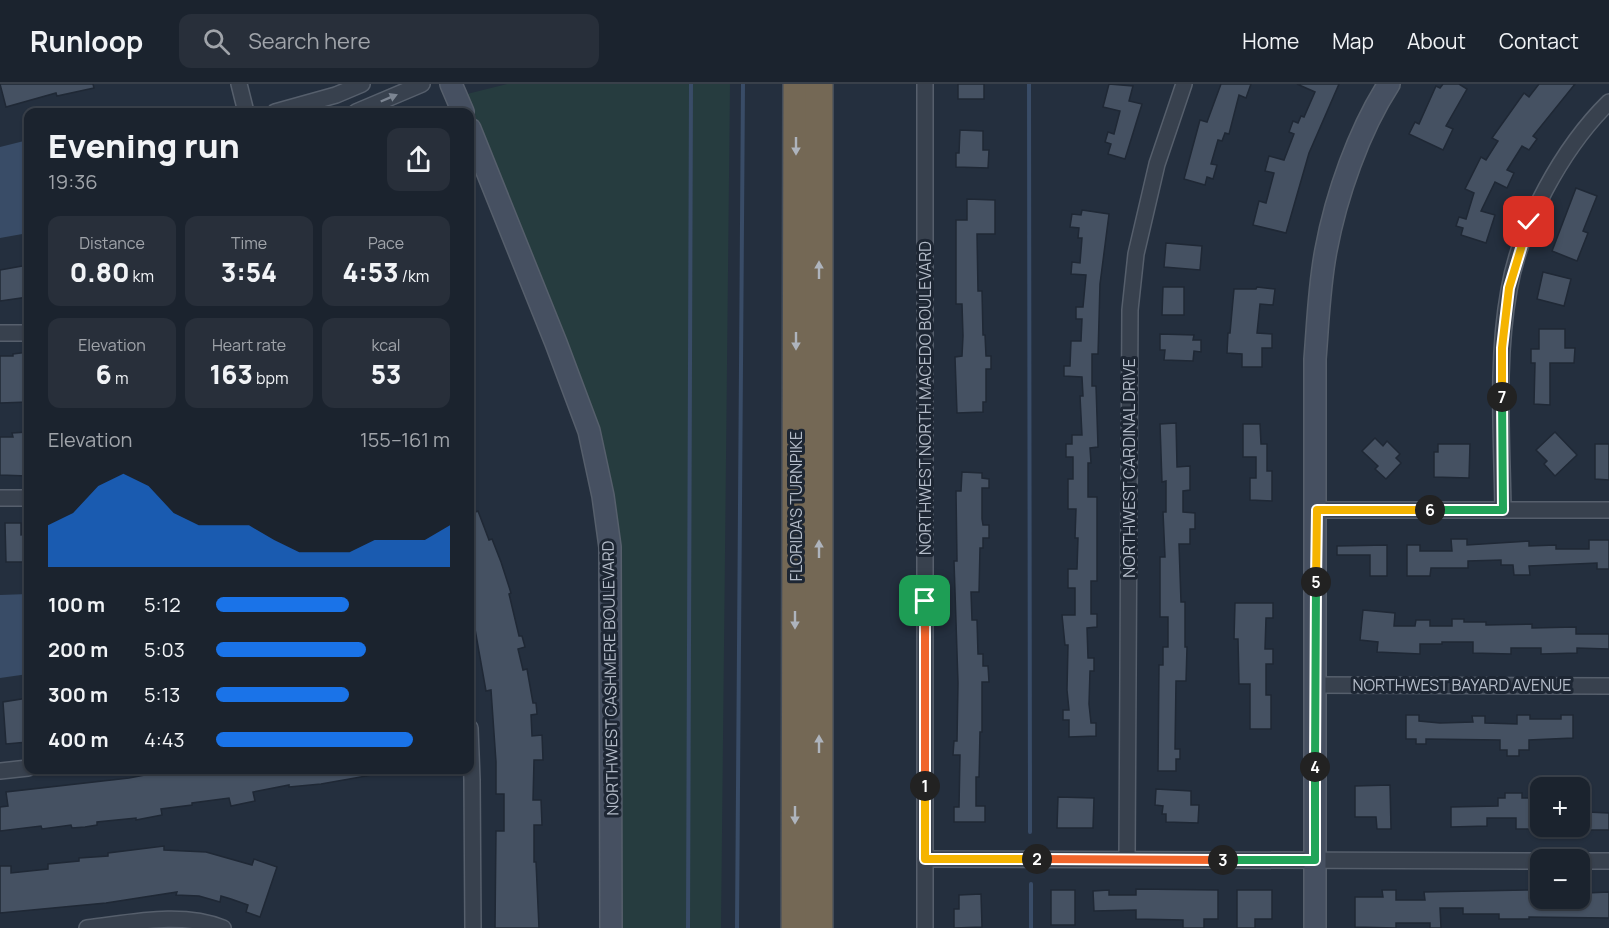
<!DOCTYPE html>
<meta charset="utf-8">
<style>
:root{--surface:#1b232e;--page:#282f3a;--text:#f1f3f6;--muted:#a0a4aa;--line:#39404a;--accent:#1a73e8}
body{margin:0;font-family:Manrope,sans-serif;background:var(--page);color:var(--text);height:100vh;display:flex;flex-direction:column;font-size:22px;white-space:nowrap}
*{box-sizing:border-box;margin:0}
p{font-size:20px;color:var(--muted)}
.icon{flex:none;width:33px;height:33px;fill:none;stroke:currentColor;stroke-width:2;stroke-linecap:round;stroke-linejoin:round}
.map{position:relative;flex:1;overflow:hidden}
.side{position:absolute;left:24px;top:24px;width:450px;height:666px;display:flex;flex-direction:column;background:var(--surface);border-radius:12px;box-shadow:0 2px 4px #0004,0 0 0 2px var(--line)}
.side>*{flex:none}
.fabs{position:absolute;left:1530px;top:693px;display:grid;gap:12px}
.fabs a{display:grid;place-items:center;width:60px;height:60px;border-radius:12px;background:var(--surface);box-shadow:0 2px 4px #0004,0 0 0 2px var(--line);font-size:30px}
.pin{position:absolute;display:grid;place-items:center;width:51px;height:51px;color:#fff;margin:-26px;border-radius:12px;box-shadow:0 3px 9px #0006}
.km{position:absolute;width:30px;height:30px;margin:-15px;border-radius:50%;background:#222;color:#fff;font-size:16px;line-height:30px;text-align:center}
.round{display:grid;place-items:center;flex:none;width:63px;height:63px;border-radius:12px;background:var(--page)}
.headline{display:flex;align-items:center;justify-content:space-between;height:102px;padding:0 24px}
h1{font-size:33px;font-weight:800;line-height:45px}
.stats{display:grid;grid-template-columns:repeat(3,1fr);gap:9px;height:102px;padding:6px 24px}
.stats div{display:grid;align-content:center;border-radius:12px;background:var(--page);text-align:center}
.stats b{font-size:26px;font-weight:800}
.stats small{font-size:16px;font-weight:400}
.stats p{font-size:16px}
.chart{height:168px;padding:12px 24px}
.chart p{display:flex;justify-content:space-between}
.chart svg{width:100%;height:108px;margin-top:6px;fill:var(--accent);opacity:.7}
ul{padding:0 24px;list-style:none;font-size:20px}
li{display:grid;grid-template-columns:96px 72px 1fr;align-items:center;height:45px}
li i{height:15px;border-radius:8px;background:var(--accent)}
header{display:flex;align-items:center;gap:36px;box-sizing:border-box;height:84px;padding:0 30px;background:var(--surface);border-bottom:2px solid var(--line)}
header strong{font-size:28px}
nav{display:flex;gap:33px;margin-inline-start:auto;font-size:21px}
.search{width:420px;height:54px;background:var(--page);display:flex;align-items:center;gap:15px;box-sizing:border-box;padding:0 21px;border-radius:12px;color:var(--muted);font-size:22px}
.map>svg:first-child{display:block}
.green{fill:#263c3f}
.water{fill:#394c67}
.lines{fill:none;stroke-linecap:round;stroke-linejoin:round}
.stream{stroke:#394c67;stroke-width:4}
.building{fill:#455162;stroke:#1f2835;stroke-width:1.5}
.street-casing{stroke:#565f6c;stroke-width:18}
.secondary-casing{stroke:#565f6c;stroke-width:24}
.highway-casing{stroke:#434c59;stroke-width:30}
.street{stroke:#38414e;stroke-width:15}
.secondary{stroke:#465061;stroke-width:21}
.highway{stroke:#746855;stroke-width:27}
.oneway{fill:#7c8592}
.oneway2{fill:#aeb4bd}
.split-1-casing{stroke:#fff;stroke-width:12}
.split-2-casing{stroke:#fff;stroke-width:12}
.split-3-casing{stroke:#fff;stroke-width:12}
.split-4-casing{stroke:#fff;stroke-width:12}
.split-5-casing{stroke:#fff;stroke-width:12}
.split-6-casing{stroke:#fff;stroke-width:12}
.split-7-casing{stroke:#fff;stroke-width:12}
.split-8-casing{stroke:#fff;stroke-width:12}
.split-1{stroke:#f0652b;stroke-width:8}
.split-2{stroke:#f5b400;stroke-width:8}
.split-3{stroke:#f0652b;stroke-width:8}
.split-4{stroke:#22a559;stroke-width:8}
.split-5{stroke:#22a559;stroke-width:8}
.split-6{stroke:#f5b400;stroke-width:8}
.split-7{stroke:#22a559;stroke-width:8}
.split-8{stroke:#f5b400;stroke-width:8}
.labels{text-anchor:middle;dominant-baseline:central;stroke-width:6;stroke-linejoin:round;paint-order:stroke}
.street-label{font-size:16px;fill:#b4bcc9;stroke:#1d2633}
</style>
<header>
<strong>Runloop</strong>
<div class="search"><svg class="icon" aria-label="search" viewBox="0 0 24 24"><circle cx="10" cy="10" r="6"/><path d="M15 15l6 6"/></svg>Search here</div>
<nav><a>Home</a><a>Map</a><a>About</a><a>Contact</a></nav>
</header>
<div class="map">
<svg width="1609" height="844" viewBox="0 0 1609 844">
<rect width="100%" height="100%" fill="#242f3e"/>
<path class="green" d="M507,0h223l-9,844h-103l-1,-381 -55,-207 -99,-245z"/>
<g class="water">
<path d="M28,56v93l-28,5v-91z"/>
<path d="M28,510v80l-28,4v-83z"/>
</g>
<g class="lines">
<g class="stream">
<path d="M1029,0l1,748"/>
<path d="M688,844l3,-844"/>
<path d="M737,844l6,-844"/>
<path d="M1031,844v-44"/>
</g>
</g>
<g class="building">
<path d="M0,0h93l1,4 -37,8 -1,-3 -50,14z"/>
<rect x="958" y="0" width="26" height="15"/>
<path d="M1109,0l24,2 -4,15 13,3 -17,55 -17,-5 3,-10 -6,-2 3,-10 6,2 6,-23 -17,-4z"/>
<path d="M1221,0h30l-5,14 -7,-3 -10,39 -4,-1 -3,8 -4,-1 -7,24 6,1 -4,14 -6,-2 -2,8 -21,-6 16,-59 7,2z"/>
<path d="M1297,0h42l-30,69 -23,80 -33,-8 6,-24 7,2 8,-30 -9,-2 4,-15 15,4 10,-26 -5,-2 4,-11 5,2 3,-7 3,1 11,-25z"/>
<path d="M1443,0h16l8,5 -21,37 7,3 -10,21 -34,-16 6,-12 4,2 17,-38 4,2z"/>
<path d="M1539,0h36l-42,52 4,3 -8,11 -7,-4 -15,24 7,3 -7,15 -12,-6 -14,29 14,4 -9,28 -25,-8 2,-7 -7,-2 3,-9 7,2 8,-26 -9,-4 16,-32 5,3 12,-19 -6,-3 32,-45 5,4z"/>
<path d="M960,46l23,1v19h6l-1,18 -32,-1v-14h3z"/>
<path d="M1576,104l21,8 -14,35 5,2 -11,28 -25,-10z"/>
<path d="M967,115l28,1v34h-18l1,57h4l1,44h2l1,21h5v13h-5v33h-3v10l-26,1 -2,-56 7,-1 1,-20 -1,-32h-6v-84h11z"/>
<path d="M1082,126l27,4 -9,70 -2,70h-6v32h4l2,61 -8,1 1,15h-3v34h9v84h-6v33h6v13l-10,1 1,30h6v13h-4l-1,33 2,19h5v13l-27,1v-17h-6v-10h6l-2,-20 1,-45h-3l-3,-30h13v-27h-7v-19h9l1,-31h-3l1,-29h-8v-30h5v-22h-7v-13h6v-9h10l-2,-39h3l-1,-19 -18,-1v-10h6l1,-25h10l1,-22h-6v-12h7l3,-32 -15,-1 1,-12 8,1 2,-25h-4l1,-10 -9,-1 2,-13 9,1z"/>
<path d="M1166,159l36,3 -2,24 -36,-3z"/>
<path d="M28,181v32l-28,4v-31z"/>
<path d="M1543,188l28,7 -7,27 -27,-7z"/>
<path d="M1163,203h21v28h-22z"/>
<path d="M1257,203l18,2 -2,16 -13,-1 -3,29 15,1v14h-10v19h-20v-13l-15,-1 1,-20h2l4,-44h22z"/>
<path d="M1539,245h26v19h10l-1,15h-24v42l-16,-1 1,-41h-4v-14h8z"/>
<path d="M1160,250l34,1 -1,5h8v12l-7,-1 -1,10 -29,-1 1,-10h-5z"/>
<path d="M28,268v50l-28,1v-47h13v-2z"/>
<path d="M1176,339l1,44 13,-1v24l-7,1v21l12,1v16h-5v15h-11l2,58h4v45h2l-1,34h-10l-1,68h5v10h-4v12h-18l1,-106h4v-18h5v-30h-8v-60h5l-2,-45h3v-31l-4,1 -2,-58z"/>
<path d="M1243,340h17l1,20h6v27h5v30l-22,-1v-22h6v-21h-13z"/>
<path d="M28,348v44l-28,-1v-38h13l-1,-4z"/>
<path d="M1555,348l22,23 -22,21 -11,-12 3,-3 -11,-11z"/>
<path d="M1375,354l8,8 4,-5 13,13 -4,4 5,5 -15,16 -11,-10 3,-3 -16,-15z"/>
<path d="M1438,360h32l-1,34 -35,-1v-25h4z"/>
<path d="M1595,360h14v36l-14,-1z"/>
<path d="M962,388l20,1v5l7,1v9h-7v31l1,6h6v13h-6v10h-3l-1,44h-8l1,28h5l1,34h5v12h5l1,16h-7v50h-2l-1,45h-3v29h9v16h-31v-15h5l1,-52h-7l1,-14h3l1,-58 -4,-122h3l-1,-70h5z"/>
<path d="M478,427l11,29 3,-1 9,23 10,31 -2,1 10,42h3l3,11 -7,2 5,21 4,-1 6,34h3l1,11 -6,1 1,21 10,-1 1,25h-9l-1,40h8l1,25h-8v37h2l3,66h-44l1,-97h8v-37h-8v-32l-5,-72 -5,1 -11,-62 -3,1 -2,-9v-107z"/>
<path d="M5,439h16v12l7,-1v28h-22z"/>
<path d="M1451,455h16v6l62,-4v5l27,-1v4h33v-9h20v29h-12v-6l-68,3 1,9h-16l-1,-10h-12v-5l-33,1v7h-37l-1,8h-23v-31h13v6h32z"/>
<path d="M1387,461v31h-17v-21h-33v-9z"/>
<path d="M1235,519h38v15h-7l-1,31h8v15h-7v31h5v34h-21v-45h-11l-1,-45h-4z"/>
<path d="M1363,526l32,3 -1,13h21l1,-6h14v6h22v-7h12v3h22v3l46,-1v4l44,-1v7h33v15l-32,-1v5l-36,1v-6h-30v6l-38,-1v-11h-31v2h-22v10l-43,-2 1,-10 -18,-2z"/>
<path d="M28,614v44l-22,2 -3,-42z"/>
<path d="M1406,631h13v6l21,2 33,-1 -1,-6h13v7l32,1v-9h13v4h31v-4h12v23l-44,2v10h-10v6h-12v-6h-7v-10l-74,-1v5h-10v-5h-10z"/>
<path d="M171,686h200l1,5 -51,9 -32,3v-2l-36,7 2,9 -24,5 -2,-8 -37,5v2l-31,4 1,6 -26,5v-2l-39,4v3l-12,2 -13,1 -1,-3 -29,4 -1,-3 -41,5v-24l8,-1 -2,-14 123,-14z"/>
<path d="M1390,701l1,44h-14l-1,-12h-21v-31z"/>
<path d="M1156,705l35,2v14h8l-1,18 -32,-1v-8h-4l1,-8 -8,-1z"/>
<path d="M1505,709h17v5h8v31h-14v-11h-29v8l-36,1v-20l47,-1v-8h7z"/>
<path d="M1058,713l36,1 -1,30h-36z"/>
<path d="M1587,728l22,1v17h-22z"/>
<path d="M164,762v4l42,2 46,13 2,-6 23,8 -17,50 -14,-5 2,-7 -17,-6 -10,-3 -1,6 -21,-6 -23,-1 1,-3 -71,11 -106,10v-47h11v7l37,-4v-5l31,-3v-3l29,-2v-3z"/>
<path d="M1136,805l82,1v29h-14v9h-21v-8l-47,-1v-9l-42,1 -1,-20 16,-1v5h27z"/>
<rect x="1051" y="806" width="24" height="35"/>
<path d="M1237,806h35v29h-17v9h-18z"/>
<path d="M1382,806h14v10h29l-1,-8 105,-2v8h57v-5l23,-1v26l-80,-1v2h-30v-5h-36v-6h-23l1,20h-11v-5h-34v5l-41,-1v-30h28z"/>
<path d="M981,810l1,33 -28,1v-19h5v-14z"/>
</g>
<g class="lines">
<defs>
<g id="street">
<path d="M239,0l7,28"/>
<path d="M925,0v844"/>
<path d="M275,28l61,-17 26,-11"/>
<path d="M356,28l66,-28"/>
<path d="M0,249h28"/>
<path d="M0,414h28"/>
<path d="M1317,426h292"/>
<path d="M1503,426c-1,-73 -7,-149 6,-220 11,-65 54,-143 100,-188"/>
<path d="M1315,601l294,1"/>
<path d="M470,644l2,52 1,148"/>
<path d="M0,687l28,-3"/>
<path d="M925,775l615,2"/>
<path d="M1127,775l3,-549 6,-56 21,-90 27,-80"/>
<path d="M1580,777h29"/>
<path d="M87,844c43,-5 94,-17 136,0"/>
</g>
<g id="secondary">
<path d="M451,0l12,28"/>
<path d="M470,45l86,214 33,88 14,65 7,51 1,381"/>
<path d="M1315,844v-569c3,-36 4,-73 11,-109 10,-54 33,-120 63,-166"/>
</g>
<g id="highway">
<path d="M795,844l2,-844"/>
<path d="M819,844v-844"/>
</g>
</defs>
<use href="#street" class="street-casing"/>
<use href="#secondary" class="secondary-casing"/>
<use href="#highway" class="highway-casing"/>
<use href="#street" class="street"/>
<use href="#secondary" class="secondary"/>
<use href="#highway" class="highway"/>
</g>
<defs><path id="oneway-solid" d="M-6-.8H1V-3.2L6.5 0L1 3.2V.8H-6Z" transform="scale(1.5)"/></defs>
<use class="oneway" href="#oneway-solid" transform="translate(389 14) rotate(-23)"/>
<g class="oneway2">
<use href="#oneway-solid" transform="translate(796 62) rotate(90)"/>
<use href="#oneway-solid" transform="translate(819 186) rotate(-90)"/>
<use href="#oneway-solid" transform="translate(796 257) rotate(90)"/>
<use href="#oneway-solid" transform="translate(819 465) rotate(-90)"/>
<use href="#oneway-solid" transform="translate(795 536) rotate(90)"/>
<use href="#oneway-solid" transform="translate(819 660) rotate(-90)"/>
<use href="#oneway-solid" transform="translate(795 731) rotate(90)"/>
</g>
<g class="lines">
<defs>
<path id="split-1" d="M925,517v185"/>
<path id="split-2" d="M925,702v73h112"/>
<path id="split-3" d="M1037,775l186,1"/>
<path id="split-4" d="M1223,776h92v-93"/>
<path id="split-5" d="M1315,683l1,-185"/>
<path id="split-6" d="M1316,498l1,-72h113"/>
<path id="split-7" d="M1430,426h73l-1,-113"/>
<path id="split-8" d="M1502,313v-49l7,-60 20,-66"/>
</defs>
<use href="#split-1" class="split-1-casing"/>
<use href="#split-2" class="split-2-casing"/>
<use href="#split-3" class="split-3-casing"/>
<use href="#split-4" class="split-4-casing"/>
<use href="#split-5" class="split-5-casing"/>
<use href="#split-6" class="split-6-casing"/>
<use href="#split-7" class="split-7-casing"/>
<use href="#split-8" class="split-8-casing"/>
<use href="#split-1" class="split-1"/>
<use href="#split-2" class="split-2"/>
<use href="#split-3" class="split-3"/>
<use href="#split-4" class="split-4"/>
<use href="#split-5" class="split-5"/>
<use href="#split-6" class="split-6"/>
<use href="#split-7" class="split-7"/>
<use href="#split-8" class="split-8"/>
</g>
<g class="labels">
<g class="street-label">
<text transform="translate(925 314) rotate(-90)">NORTHWEST NORTH MACEDO BOULEVARD</text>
<text transform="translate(1129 384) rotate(-90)">NORTHWEST CARDINAL DRIVE</text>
<text transform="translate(796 422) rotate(-90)">FLORIDA'S TURNPIKE</text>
<text transform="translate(610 594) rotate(-91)">NORTHWEST CASHMERE BOULEVARD</text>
<text x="1462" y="601">NORTHWEST BAYARD AVENUE</text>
</g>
</g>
</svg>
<div class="fabs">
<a>+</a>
<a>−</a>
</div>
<div class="pin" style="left:925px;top:517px;background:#1e9e55"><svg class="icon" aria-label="arrive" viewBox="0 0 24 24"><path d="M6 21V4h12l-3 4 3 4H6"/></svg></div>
<div class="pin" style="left:1529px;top:138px;background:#d93025"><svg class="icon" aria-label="check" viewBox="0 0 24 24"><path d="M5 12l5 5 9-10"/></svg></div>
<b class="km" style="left:925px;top:702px">1</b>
<b class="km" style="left:1037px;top:775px">2</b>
<b class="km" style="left:1223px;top:776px">3</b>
<b class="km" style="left:1315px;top:683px">4</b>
<b class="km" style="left:1316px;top:498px">5</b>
<b class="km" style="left:1430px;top:426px">6</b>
<b class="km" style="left:1502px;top:313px">7</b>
<section class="side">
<div class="headline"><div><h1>Evening run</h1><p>19:36</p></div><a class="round"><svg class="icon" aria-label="share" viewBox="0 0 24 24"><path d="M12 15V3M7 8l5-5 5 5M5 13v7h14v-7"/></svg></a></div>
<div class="stats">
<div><p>Distance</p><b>0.80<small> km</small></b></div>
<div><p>Time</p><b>3:54</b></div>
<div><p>Pace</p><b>4:53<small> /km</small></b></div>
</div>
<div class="stats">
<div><p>Elevation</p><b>6<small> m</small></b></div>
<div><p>Heart rate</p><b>163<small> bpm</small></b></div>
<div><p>kcal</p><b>53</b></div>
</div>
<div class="chart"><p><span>Elevation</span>155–161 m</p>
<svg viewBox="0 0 160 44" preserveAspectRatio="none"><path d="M0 44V27L10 22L20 11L30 6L40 11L50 22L60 27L70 27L80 27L90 33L100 38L110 38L120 38L130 33L140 33L150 33L160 27V44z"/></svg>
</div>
<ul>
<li><b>100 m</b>5:12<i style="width:57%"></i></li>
<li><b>200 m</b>5:03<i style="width:64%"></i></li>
<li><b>300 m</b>5:13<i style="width:57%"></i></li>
<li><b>400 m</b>4:43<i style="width:84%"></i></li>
</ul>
</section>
</div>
